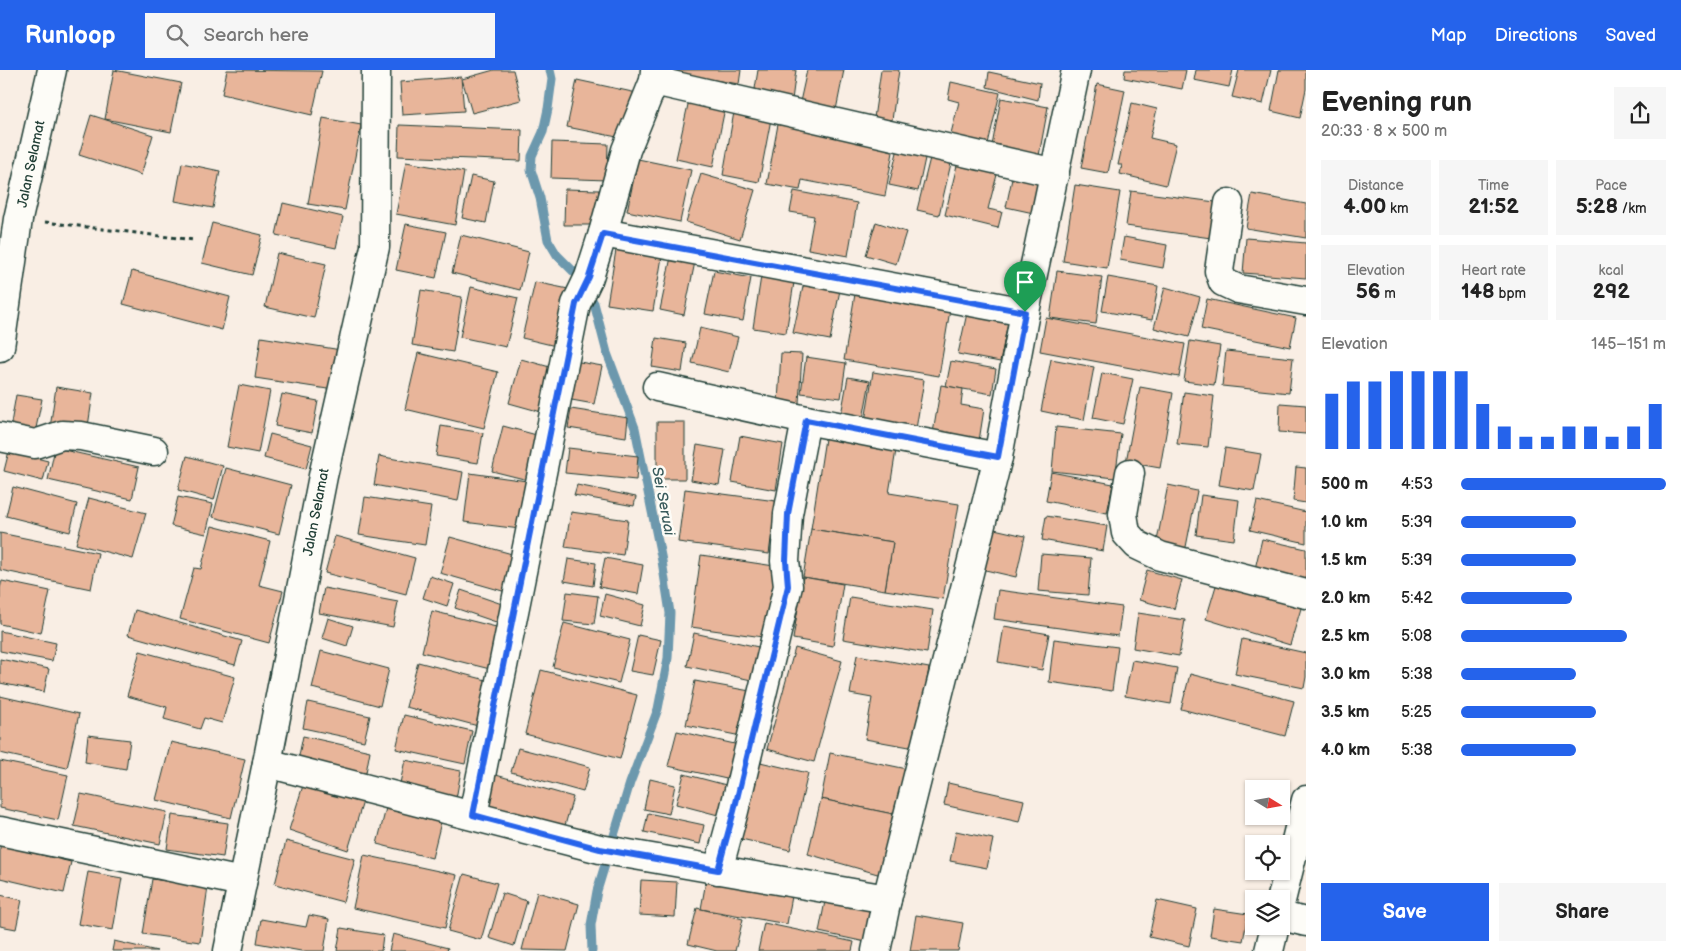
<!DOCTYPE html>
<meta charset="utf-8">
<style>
:root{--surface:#fff;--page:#f6f6f6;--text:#222;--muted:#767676;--accent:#2563eb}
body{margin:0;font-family:"Balsamiq Sans",sans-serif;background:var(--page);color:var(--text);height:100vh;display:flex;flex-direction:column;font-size:19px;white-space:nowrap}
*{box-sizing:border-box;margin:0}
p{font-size:16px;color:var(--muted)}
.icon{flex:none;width:28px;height:28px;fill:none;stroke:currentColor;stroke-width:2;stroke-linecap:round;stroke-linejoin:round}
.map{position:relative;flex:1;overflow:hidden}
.sheet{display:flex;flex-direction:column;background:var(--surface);width:375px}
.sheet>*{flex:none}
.needle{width:32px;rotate:101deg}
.fabs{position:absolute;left:1245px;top:710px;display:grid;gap:10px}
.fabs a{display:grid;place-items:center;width:45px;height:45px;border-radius:0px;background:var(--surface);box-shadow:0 1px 4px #0004;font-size:25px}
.pin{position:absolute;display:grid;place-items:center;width:42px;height:42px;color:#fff;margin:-51px -21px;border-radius:50% 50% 50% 0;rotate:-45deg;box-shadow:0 0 5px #0007}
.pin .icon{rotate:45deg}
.round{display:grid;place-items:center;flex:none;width:52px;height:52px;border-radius:0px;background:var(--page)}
.head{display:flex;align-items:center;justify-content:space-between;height:85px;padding:0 15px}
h1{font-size:28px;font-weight:700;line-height:38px}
.metrics{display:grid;grid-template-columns:repeat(3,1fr);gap:8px;height:85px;padding:5px 15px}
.metrics div{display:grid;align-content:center;border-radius:0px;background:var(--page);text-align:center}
.metrics b{font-size:21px;font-weight:700}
.metrics small{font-size:14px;font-weight:400}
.metrics p{font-size:14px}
.chart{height:140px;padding:10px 15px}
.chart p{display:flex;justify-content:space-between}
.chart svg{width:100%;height:90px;margin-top:5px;stroke:var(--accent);stroke-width:6}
.button{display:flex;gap:10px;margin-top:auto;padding:10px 15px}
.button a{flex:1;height:58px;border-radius:0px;background:var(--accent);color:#fff;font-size:20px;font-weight:700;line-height:58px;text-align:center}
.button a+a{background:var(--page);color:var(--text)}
ul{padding:0 15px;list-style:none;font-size:16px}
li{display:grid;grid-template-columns:80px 60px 1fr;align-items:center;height:38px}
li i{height:12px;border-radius:6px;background:var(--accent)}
header{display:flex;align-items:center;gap:30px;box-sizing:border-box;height:70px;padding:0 25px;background:var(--accent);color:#fff}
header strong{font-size:24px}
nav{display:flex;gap:28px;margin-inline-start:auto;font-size:18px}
.search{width:350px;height:45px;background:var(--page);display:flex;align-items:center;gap:12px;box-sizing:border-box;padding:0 18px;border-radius:0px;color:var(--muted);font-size:19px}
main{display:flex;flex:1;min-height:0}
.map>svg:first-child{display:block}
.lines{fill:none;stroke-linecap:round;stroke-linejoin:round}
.stream{stroke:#6c98ad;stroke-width:9}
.building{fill:#e8b59a;stroke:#1f3d34}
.minor-casing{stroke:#1f3d34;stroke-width:31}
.major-casing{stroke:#1f3d34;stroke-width:31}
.path{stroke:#1f3d34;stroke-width:3;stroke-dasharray:4 4;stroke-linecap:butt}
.minor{stroke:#fdfcf7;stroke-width:28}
.major{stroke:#fdfcf7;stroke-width:28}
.route-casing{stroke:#fff;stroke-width:10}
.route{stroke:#2563eb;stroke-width:6}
.labels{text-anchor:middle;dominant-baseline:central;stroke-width:5;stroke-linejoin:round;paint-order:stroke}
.street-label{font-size:14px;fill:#1f3d34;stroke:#fdfcf7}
.water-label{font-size:15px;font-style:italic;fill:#395b5c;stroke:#fdfcf7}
</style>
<header>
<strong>Runloop</strong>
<div class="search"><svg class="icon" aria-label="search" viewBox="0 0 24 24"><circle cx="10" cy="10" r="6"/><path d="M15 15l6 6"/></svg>Search here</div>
<nav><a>Map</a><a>Directions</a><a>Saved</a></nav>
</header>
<main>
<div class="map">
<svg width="1306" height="881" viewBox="0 0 1306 881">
<rect width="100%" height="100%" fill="#f9eee4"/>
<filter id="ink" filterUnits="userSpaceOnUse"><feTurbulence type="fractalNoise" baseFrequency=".02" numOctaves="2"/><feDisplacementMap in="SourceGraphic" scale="10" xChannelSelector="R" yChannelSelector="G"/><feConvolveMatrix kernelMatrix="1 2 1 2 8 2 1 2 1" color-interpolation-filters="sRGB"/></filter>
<g filter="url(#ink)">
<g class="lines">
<path class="stream" d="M550,0l2,9 -4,30 -5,23 -11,24 -1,14 9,28 8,42 9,15 20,20 17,28 13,50 28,75 27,133 8,52 -2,45 -10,51 -28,74 -33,108 -6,34 1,26"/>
</g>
<g class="building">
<path d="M114,0l67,13 -10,49 -66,-13z"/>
<path d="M227,0l95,1 -10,44 -90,-21z"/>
<path d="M494,0h19l8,30 -49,13 -10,-34z"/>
<path d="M670,0h71l-2,14 -69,-11z"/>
<path d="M758,0h38l-4,30 -38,-5z"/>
<path d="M807,0h37l-8,40 -36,-8z"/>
<path d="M881,0h18l-7,50 -18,-2z"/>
<path d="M1125,0h61l-4,19 -58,-11z"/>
<path d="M1196,0h37l-4,17 -35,-7z"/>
<path d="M1239,0h32l-8,34 -31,-7z"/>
<path d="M1279,0h27v19l-6,29 -29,-7z"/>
<path d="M989,2l51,11 -2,17 -51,-13z"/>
<path d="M461,7l3,34 -62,4 -2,-33z"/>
<path d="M577,10l60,13 -10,46 -60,-12z"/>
<path d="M951,12l49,11 -13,55 -38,-7 10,-39 -11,-3z"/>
<path d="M1097,14l28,6 -17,83 -27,-5z"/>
<path d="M1001,28l47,9 -10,54 -47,-10z"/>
<path d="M689,30l36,8 -12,59 -37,-8z"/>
<path d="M1132,33l25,6 -7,29 26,6 -10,41 -46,-11 2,-9h-4z"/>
<path d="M734,42l37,7 -12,63 -36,-7z"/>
<path d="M91,45l62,20 -12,40 -62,-20z"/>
<path d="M323,48l38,7 -16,85 -37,-6z"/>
<path d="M779,49l116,22 -10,55 -83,-16 -2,10 -33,-6z"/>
<path d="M399,55l123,5 -1,31 -123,-5z"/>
<path d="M552,72l56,2 -1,36 -56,-2z"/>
<path d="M899,74l28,5 -9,42 -29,-6z"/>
<path d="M931,84l21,5 -13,56 -22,-5z"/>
<path d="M638,89l53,11 -11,52 -53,-11z"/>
<path d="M958,91l40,10 -10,38 14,3 -4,16 -53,-13z"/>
<path d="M406,92l58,10 -9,53 -59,-11z"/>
<path d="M182,93l38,8 -7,37 -38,-7z"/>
<path d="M701,104l54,16 -15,49 -54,-17z"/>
<path d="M1013,104l32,6 -7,34 -32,-7z"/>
<path d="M471,106l23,5 -8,42 -24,-5z"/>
<path d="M1075,115l45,7 -13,76 -44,-7z"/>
<path d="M565,119l34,1 -1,35h-34z"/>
<path d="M794,121l63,12 -9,53 -40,-7 6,-33 -24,-4z"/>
<path d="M1131,121l92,12 -5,36 -92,-13z"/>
<path d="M1252,124l54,10v34l-60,-10z"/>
<path d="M283,133l60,14 -7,31 -60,-13z"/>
<path d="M876,152l30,10 -10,32 -30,-9z"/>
<path d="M212,153l50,12 -10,40 -50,-12z"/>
<path d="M406,154l40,8 -10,46 -40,-8z"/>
<path d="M461,165l68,17 -9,38 -68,-17z"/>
<path d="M1124,167l43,8 -4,23 -43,-8z"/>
<path d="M618,168l46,7 -11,66 -46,-7z"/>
<path d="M1246,168l60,5v35l-63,-5z"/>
<path d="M672,182l24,5 -12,58 -24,-5z"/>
<path d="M277,183l49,11 -12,54 -49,-11z"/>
<path d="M762,200l33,6 -9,57 -33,-5z"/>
<path d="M132,201l98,26 -8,33 -99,-26z"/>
<path d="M714,201l37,7 -8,43 -38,-7z"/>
<path d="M1057,201l45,6 -6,47 -46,-6z"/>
<path d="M806,203l36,7 -12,60 -37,-7z"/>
<path d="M1108,207l50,9 -6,34 -50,-9z"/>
<path d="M535,212l38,8 -13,57 -38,-9z"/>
<path d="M471,217l47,11 -12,49 -46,-10z"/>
<path d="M1165,217l35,10 -11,40 -35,-9z"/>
<path d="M856,218l95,16 -12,72 -95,-16z"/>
<path d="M421,220l41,7 -9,55 -41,-7z"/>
<path d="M1207,229l89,19 -6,29 -89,-18z"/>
<path d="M967,243l41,9 -8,40 -42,-8z"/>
<path d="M1046,248l139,26 -6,33 -139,-26z"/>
<path d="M700,258l38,9 -9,35 -37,-9z"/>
<path d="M261,267l80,13 -7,40 -79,-12z"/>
<path d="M656,268l30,5 -4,29 -30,-5z"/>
<path d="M1190,271l30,5 -6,39 -30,-4z"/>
<path d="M1226,281l67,7 -4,35 -67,-7z"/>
<path d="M418,283l80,19 -14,56 -79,-19z"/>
<path d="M781,283l21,1 -3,49 -21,-1z"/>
<path d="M806,287l40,6 -5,35 -40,-5z"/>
<path d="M521,289l36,10 -12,44 -36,-10z"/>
<path d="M1051,289l43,8 -10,53 -43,-9z"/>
<path d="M574,291l28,5 -8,38 -28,-5z"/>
<path d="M951,291l45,8 -4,25 -46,-8z"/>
<path d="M873,302l51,8 -8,49 -51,-8z"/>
<path d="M1102,303l31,6 -10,45 -30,-6z"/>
<path d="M848,307l22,4 -7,38 -22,-4z"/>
<path d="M239,315l31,6 -12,62 -31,-6z"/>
<path d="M941,315l22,4 -2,16 23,4 -5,32 -46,-8z"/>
<path d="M56,317l37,6 -6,40 -37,-5z"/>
<path d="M1140,317l33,6 -13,75 -34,-6z"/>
<path d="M1184,322l30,4 -6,51 -31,-3z"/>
<path d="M282,324l36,7 -6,32 -37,-7z"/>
<path d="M16,325l26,4 -7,34 -25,-4z"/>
<path d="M1280,333l26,2v29l-27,-2z"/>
<path d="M571,339l57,9 -2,19 -58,-9z"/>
<rect x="657" y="352" width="28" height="57"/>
<path d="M441,356l42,7 -5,30 -42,-7z"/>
<path d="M503,356l41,11 -12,44 -40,-10z"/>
<path d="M1056,357l65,7 -6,44 -63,-7z"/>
<path d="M826,362l71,12 -8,49 70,11 -16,95 -58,-9 8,-48 -82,-13z"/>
<path d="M270,364l42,11 -6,24 -42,-11z"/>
<path d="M740,366l43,8 -7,46 -44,-8z"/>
<path d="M697,375l28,5 -6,35 -28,-5z"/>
<path d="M55,378l84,19 -7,32 -84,-19z"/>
<path d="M568,378l70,8 -2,24 -71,-7z"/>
<path d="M1225,378l36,6 -7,37 -35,-6z"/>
<path d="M9,381l39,10 -5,20 -39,-10z"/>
<path d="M187,386l36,10 -9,34 -36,-10z"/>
<path d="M379,386l84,16 -5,29 -84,-16z"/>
<path d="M1296,397l10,1v35l-13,-2z"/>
<path d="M226,398l65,17 -12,49 -66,-17z"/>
<path d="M1051,402l62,12 -6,29 -61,-12z"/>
<path d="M470,403l64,9 -6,48 -64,-8z"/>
<path d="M577,415l59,12 -2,9 -60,-11z"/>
<path d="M1168,415l29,6 -12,61 -29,-6z"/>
<path d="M13,417l64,17 -7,28 -64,-16z"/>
<path d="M685,419l91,12 -7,53 -91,-12z"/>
<path d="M1201,425l38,5 -5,40 -38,-5z"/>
<path d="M178,427l35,7 -7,30 -35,-8z"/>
<path d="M365,427l66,10 -6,38 -66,-10z"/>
<path d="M89,428l57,15 -13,46 -57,-15z"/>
<path d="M1257,431l49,11v31l-56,-13z"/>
<path d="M571,442l57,8 -5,35 -58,-8z"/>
<path d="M1046,446l61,10 -4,25 -61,-11z"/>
<path d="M212,456l58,15 -11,44 24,6 -14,52 -89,-24 14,-51 7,1z"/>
<path d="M990,458l35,8 -9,41 -35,-8z"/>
<path d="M811,459l82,13 -8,48 -82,-13z"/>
<path d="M0,463l98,20 -7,36 -91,-19z"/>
<path d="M335,466l80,22 -9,36 -81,-21z"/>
<path d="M450,467l73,20 -10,37 -73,-21z"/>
<path d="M1262,469l44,10v36l-52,-12z"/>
<path d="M1041,484l50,4 -3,37 -50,-4z"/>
<path d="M701,485l80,12 -11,71 -79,-11z"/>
<path d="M605,488l38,7 -5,29 -39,-7z"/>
<path d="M568,489l28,4 -3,23 -29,-5z"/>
<path d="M1147,500l35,10 -8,29 -35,-9z"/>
<path d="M430,506l24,8 -7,22 -24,-8z"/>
<path d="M803,507l40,7 -10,62 -40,-7z"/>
<path d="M1218,509l84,26 -12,40 -84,-26z"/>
<path d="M2,511l48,10 -9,42 -41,-9v-36z"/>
<path d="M324,518l74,14 -5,25 -74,-14z"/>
<path d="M461,520l41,14 -6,18 -41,-14z"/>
<path d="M998,520l124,17 -4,29 -124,-17z"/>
<path d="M567,522l31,4 -4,28 -31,-3z"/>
<path d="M605,524l40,11 -5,21 -40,-10z"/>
<path d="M850,527l83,13 -6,43 -84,-14z"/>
<path d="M135,540l107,31 -7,24 -107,-30z"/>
<path d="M432,541l72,18 -10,41 -72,-18z"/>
<path d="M1138,543l47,7 -6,36 -46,-8z"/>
<path d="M328,548l25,8 -6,20 -25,-8z"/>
<path d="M564,553l66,17 -11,43 -66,-16z"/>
<path d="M1004,556l45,8 -7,36 -44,-8z"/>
<path d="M0,561l56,12 -4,18 -52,-10z"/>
<path d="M694,563l69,15 -7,33 -69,-15z"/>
<path d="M638,565l23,5 -8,35 -23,-4z"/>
<path d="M1054,569l64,8 -6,44 -63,-9z"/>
<path d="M1242,569l64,14v24l-2,11 -69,-14z"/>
<path d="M795,578l47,13 -28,101 -47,-13z"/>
<path d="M140,581l95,26 -13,46 -18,-5 -4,11 -36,-10 3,-12 -40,-11z"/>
<path d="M321,581l68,18 -9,37 -68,-18z"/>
<path d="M857,585l72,13 -14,80 -50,-9 7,-41 -22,-4z"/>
<path d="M0,589l49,10 -5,23 -44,-9z"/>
<path d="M1132,590l45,8 -6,36 -46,-8z"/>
<path d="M418,592l72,19 -12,45 -72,-19z"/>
<path d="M541,600l96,25 -17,64 -95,-25z"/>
<path d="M1190,604l104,27 -9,35 -104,-27z"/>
<path d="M695,611l55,10 -9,45 -55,-11z"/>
<path d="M0,626l79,18 -12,54 -67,-15z"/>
<path d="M308,632l62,14 -6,25 -61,-13z"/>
<path d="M404,645l68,16 -7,33 -69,-15z"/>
<path d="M677,661l62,14 -8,35 -63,-14z"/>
<path d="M88,665l42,5 -4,29 -41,-7z"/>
<path d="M303,666l67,15 -5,27 -68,-13z"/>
<path d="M171,672l74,17 -14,59 -75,-18z"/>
<path d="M518,678l72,19 -7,25 -72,-20z"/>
<path d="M830,683l82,17 -10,46 -81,-17z"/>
<path d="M405,690l56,11 -5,28 -57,-11z"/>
<path d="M0,691l68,14 -10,45 -58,-12z"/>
<path d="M760,692l48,11 -18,77 -49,-11z"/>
<path d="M684,704l42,11 -8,30 -42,-11z"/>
<path d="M496,705l77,22 -9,32 -77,-22z"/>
<path d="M306,706l59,19 -17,55 -59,-20z"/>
<path d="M650,709l25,6 -6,29 -25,-5z"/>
<path d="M948,713l76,17 -5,22 -75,-17z"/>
<path d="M81,724l86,18 -7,32 -86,-18z"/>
<path d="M821,729l72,15 -12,61 -73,-21z"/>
<path d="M388,730l55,14 -11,44 -55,-14z"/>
<path d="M648,743l56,12 -4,19 -56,-12z"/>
<path d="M172,745l56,8 -5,34 -56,-8z"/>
<path d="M956,761l37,8 -6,29 -37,-7z"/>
<path d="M286,771l69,18 -12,43 -68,-18z"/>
<path d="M0,775l71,17 -7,31 -64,-15z"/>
<path d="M364,785l93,20 -12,53 -92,-20z"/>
<path d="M708,800l86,15 -7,39 -86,-15z"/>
<path d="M88,802l34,6 -9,52 -35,-6z"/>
<path d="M464,804l33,9 -16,57 -33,-9z"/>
<path d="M152,809l56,8 -8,55 -57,-8z"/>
<path d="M641,810l36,2 -2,35 -36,-2z"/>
<path d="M827,821l57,12 -9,41 -56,-12z"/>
<path d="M537,822l42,12 -12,47 -45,-1z"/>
<path d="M502,823l25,8 -13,45 -25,-8z"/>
<path d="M0,825l22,5 -6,29 -16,-3z"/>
<path d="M1157,830l40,9 -8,37 -40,-9z"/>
<path d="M697,838l46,11 -8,32h-18l-29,-7z"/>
<path d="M1214,839l34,5 -5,27 -33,-5z"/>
<path d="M309,845l20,4 -5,32h-23l-44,-8 4,-24 45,8z"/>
<path d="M916,845l47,8 -5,28h-48z"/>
<path d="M764,853l90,19 -2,9h-94z"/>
<path d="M341,858l42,7 -2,16h-44z"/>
<path d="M393,864l55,14 -1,3h-58z"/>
<path d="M114,871l43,10h-45z"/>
</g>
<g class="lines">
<defs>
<g id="minor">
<path d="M654,11l401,92"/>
<path d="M1229,133l-10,68 4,11 15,7 68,12"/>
<path d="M603,163l422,79"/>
<path d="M0,277l18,-128 34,-149"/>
<path d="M657,317l149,33 192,37"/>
<path d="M0,367l35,7 27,-9 19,1 73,15"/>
<path d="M1130,403l-7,41 3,19 11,12 23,11 146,38"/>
<path d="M267,693l333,86 287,50"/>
<path d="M473,745l103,-511 13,-27 14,-44 23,-83 28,-69 1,-11"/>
<path d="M0,761l242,51"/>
<path d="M718,800l16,-59 54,-225 -3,-25 3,-47 18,-94"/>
<path d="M1281,846l25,6"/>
<path d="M228,881l39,-188 56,-287 52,-229 1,-177"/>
<path d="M876,881l11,-52 111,-442 27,-145 51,-242"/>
</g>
<g id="major">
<path d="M1281,831l25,-101"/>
<path d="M1269,881l6,-25"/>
</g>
</defs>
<use href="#minor" class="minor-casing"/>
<use href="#major" class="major-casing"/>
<path class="path" d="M45,152l149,18"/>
<use href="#minor" class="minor"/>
<use href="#major" class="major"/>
</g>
</g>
<g class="lines" filter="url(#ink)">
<defs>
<path id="route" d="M603,164l422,78 -27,145 -192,-37 -18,94 -2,47 2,25 -54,225 -16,59 -118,-21 -127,-34 103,-511 13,-27z"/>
</defs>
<use href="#route" class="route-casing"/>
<use href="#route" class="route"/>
</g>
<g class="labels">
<g class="street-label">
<text transform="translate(31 94) rotate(-78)">Jalan Selamat</text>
<text transform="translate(316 442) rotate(-79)">Jalan Selamat</text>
</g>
<g class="water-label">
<text transform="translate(663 431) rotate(79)">Sei Seruai</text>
</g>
</g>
</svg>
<div class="fabs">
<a><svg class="needle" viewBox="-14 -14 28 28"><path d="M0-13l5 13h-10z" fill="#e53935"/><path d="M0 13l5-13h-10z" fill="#767676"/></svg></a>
<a><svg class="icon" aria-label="locate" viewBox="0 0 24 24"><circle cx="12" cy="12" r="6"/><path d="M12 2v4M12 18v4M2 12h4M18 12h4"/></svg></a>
<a><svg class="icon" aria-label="layers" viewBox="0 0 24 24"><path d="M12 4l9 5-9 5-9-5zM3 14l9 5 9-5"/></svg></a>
</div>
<div class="pin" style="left:1025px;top:242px;background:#1e9e55"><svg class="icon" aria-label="arrive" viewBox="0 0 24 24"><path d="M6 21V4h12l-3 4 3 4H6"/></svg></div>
</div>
<section class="sheet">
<div class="head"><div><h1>Evening run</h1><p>20:33 · 8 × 500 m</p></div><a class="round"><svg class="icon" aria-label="share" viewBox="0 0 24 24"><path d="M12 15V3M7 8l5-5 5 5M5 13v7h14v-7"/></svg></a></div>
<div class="metrics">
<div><p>Distance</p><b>4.00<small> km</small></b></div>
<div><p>Time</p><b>21:52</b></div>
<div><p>Pace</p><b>5:28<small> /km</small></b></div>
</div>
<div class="metrics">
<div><p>Elevation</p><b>56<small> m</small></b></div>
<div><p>Heart rate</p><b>148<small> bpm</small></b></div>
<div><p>kcal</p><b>292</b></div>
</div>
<div class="chart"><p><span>Elevation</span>145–151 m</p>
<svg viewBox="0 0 160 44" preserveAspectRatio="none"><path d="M5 44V17M15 44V11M25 44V11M35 44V6M45 44V6M55 44V6M65 44V6M75 44V22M85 44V33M95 44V38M105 44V38M115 44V33M125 44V33M135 44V38M145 44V33M155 44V22"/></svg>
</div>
<ul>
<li><b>500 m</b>4:53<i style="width:100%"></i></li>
<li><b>1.0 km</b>5:39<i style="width:56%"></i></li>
<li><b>1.5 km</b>5:39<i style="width:56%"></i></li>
<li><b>2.0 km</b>5:42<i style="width:54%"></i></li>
<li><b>2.5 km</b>5:08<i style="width:81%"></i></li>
<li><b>3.0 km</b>5:38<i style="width:56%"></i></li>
<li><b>3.5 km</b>5:25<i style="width:66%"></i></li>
<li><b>4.0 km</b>5:38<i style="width:56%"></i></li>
</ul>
<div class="button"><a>Save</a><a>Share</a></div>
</section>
</main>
